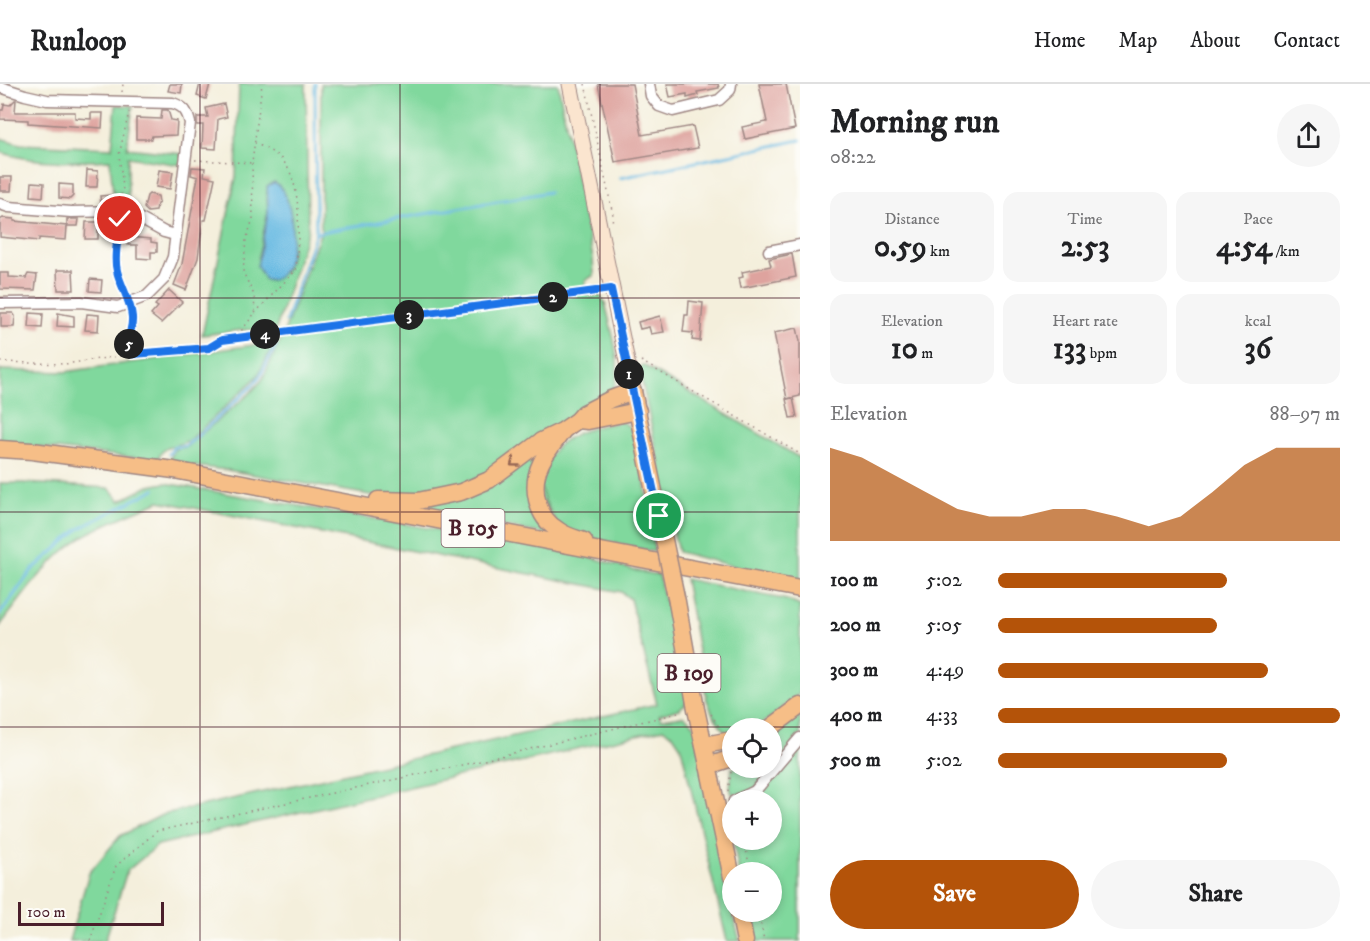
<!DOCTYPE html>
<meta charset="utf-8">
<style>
:root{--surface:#fff;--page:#f6f6f6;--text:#202124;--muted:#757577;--line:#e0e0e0;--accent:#b45309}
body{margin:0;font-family:"IM FELL DW Pica",serif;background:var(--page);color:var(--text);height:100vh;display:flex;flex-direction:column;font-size:22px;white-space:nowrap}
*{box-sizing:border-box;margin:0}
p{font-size:20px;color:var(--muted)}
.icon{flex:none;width:33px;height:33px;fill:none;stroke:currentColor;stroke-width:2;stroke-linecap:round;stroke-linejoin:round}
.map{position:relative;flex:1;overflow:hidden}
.details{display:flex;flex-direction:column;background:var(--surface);width:570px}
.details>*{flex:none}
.buttons{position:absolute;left:722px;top:634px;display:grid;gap:12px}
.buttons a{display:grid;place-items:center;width:60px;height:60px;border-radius:50%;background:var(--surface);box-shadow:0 3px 9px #0003;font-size:30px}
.scale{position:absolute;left:18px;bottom:15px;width:146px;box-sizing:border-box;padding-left:6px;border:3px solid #4a1f2b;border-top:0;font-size:16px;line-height:21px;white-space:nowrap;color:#4a1f2b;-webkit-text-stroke:4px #fdfcf7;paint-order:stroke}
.pin{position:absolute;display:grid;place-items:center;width:51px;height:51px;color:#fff;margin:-26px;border:3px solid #fff;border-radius:50%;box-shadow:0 2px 6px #0007}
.km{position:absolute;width:30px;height:30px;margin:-15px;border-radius:50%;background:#222;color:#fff;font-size:16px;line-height:30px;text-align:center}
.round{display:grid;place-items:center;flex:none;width:63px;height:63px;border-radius:32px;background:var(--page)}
.head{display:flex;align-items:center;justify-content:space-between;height:102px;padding:0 30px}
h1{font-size:33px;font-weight:800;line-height:45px}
.metrics{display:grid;grid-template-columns:repeat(3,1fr);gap:9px;height:102px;padding:6px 30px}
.metrics div{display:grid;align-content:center;border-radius:15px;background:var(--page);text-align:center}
.metrics b{font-size:30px;font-weight:800}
.metrics small{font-size:16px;font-weight:400}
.metrics p{font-size:16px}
.chart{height:168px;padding:12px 30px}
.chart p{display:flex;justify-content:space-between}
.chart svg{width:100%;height:108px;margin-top:6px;fill:var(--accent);opacity:.7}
.primary-button{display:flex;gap:12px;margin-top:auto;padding:12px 30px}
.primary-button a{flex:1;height:69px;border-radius:36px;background:var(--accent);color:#fff;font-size:24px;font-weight:800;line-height:69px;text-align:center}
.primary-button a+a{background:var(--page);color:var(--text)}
ul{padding:0 30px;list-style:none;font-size:20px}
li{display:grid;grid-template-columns:96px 72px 1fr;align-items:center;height:45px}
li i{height:15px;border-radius:8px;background:var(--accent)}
header{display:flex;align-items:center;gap:36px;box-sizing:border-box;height:84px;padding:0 30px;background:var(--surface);border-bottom:2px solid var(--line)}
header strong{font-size:28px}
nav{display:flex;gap:33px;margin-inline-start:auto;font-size:21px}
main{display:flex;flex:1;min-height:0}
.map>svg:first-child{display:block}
.green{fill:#80d89d;stroke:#657c64;stroke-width:1.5;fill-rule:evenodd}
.water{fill:#66b9e2;stroke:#586c86;stroke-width:1.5}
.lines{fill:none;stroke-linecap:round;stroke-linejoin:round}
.stream{stroke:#66b9e2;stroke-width:3}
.building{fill:#dea39e}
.minor-casing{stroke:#9f8784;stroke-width:13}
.secondary-casing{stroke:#9f8784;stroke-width:17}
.primary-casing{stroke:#9f8784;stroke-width:19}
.trunk-casing{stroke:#9f8784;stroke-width:19}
.path{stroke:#9f8784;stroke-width:1.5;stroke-dasharray:1.5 4.5;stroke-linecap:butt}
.minor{stroke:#fff;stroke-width:10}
.secondary{stroke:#fbe5cf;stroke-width:15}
.primary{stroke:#f6be87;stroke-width:16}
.trunk{stroke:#f6be87;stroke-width:16}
.primary-bridge-casing{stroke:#9f8784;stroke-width:19;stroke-linecap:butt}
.primary-bridge{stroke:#f6be87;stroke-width:16}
.oneway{stroke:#976754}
.route-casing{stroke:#fff;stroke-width:12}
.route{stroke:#1a73e8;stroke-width:8}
.grid{fill:none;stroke:#4a1f2b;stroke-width:1.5;stroke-opacity:0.55}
.labels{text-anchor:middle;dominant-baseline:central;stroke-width:5;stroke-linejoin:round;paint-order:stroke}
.shield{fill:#fdfcf7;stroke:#806168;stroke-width:1.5}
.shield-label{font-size:22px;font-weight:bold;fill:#4a1f2b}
</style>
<header>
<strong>Runloop</strong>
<nav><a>Home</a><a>Map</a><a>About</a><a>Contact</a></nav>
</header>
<main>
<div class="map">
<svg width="800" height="857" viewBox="0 0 800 857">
<rect width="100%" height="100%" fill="#fdfcf7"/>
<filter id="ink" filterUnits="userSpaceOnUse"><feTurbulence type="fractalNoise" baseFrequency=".0167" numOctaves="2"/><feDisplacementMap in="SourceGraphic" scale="12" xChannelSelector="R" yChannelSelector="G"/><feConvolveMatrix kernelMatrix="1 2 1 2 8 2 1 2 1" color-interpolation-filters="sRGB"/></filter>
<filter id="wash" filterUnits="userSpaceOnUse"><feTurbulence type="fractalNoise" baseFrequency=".008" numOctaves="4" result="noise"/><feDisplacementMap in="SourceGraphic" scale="24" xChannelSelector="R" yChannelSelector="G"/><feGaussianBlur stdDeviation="1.35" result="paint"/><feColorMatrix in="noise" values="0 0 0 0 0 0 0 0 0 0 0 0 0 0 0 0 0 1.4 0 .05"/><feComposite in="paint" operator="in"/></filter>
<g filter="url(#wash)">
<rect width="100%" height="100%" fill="#f4efdc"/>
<g class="green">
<path d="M239,0h67l2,146 -32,99 -34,1 -40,5 34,-158zM267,108l25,58 -7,23 -27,-15 10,-45z"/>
<path d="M321,0h237l35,174 1,17 -9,6 1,12 5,4 9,-1 5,6c5,25 21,69 6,91l-109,74 -52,24 -69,6 -154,-27 -59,-7 7,-14 11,-2 63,-53 13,-14 23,-50 36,-99z"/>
<path d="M116,21l17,1 -6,42 55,6 -2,11 -52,-8v51l-14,-3 -4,-45c-37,2 -75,4 -110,-8v-14l20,6 92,4z"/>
<path d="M275,258l-18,35 -66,62c-13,9 -28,3 -33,21l-158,-17v-73l64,2z"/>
<path d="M643,281l157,93v125l-122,-31 -39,-184z"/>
<path d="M622,338l7,4 7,16 15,72h-3l7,38 -80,-17 -19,-12 -17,-35c4,-10 6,-22 11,-32 13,-23 48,-31 72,-34z"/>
<path d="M537,366l-3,17 22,69 -142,-26z"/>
<path d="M0,399h24l85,5 11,13 29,-15 16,-3 374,64 48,9 54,16 18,3 5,25 5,1 19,101 -9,7 -20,6 2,4 23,-3 10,8 37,172 1,16 8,29h-13l-46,-194 -8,-12 -10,-6 -505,116 -31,26 -22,70h-36l20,-68 31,-37 44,-22 493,-110 -27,-105 -9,-7 -462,-91c-26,12 -67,27 -88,44 -28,22 -49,52 -71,81z"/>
<path d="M685,495l102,21 13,6v87l-28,24 -17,11 -23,1v5l-5,1 -14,-20 -6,-15z"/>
<path d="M800,631v20l-47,55 -18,5 -3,-1 -2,-6 2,-20h39v-31z"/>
<path d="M800,661v196h-51l-6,-29h28v-39h-32l-6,-33h38v-39h-29z"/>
</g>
<path class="water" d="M274,98c26,12 25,106 -9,98l-8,-14 11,-53 -1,-27z"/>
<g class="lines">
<g class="stream">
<path d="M620,94l180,-38"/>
<path d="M316,149l233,-41"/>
<path d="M286,237l30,-88 -1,-149"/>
<path d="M169,370l5,-7 11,-1 7,-5 59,-54 8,-9 17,-33"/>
<path d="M0,530l32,-44 47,-41 76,-40"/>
</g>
</g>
<g id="blocks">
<g class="building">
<path d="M170,0h12l-1,9 -13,-2z"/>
<path d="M200,0h10l-4,15 -9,-3z"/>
<path d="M598,0h34l10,51 51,-9 5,22 -83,14z"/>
<path d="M667,0h51l1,4 -22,4 1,3 -11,3v-4l-17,3z"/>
<path d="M759,0h27l9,45 -50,10 -3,-12 25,-5z"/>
<path d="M15,16h1l-1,12h60v6l16,1v-6h12l-1,15 -74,-5v-3l-28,-1v-9h3l1,-6 6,1z"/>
<path d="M224,20l3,13 -9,2 -2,30 -14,-1 1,-23h-6v-8h11l-2,-9z"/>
<path d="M162,26h6l3,10 6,1 -1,14 -24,1 -1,3h-15v-21l25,1z"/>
<path d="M192,83l13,1 -1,8 11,2 -9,42h-3l-5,38 -12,32 -12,-5 8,-21 16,-87 -7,-2z"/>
<path d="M87,86l11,1 -1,16h-11z"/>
<path d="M159,86l14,2 -3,17 -14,-2z"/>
<path d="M0,93h12l-1,14h-11z"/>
<path d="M32,98l12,1 -1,14 -12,-1z"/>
<path d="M59,100l14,1v11l-3,3 -11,-1z"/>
<path d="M149,110l9,2 1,7 -2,1 -1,7 -8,1 -4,-4 3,-12z"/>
<path d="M111,111v8l-10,1 -1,-8z"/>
<path d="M3,134l11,1v2l53,5 -1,14 -27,-2v3l-39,-4v-17z"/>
<path d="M67,135h12l-1,7h-11z"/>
<path d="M86,138h12v17h-13z"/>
<path d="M128,153l23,2v3l6,1v9h-6v7l-14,-1v-13h-9z"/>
<path d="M792,170l4,23 -55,11 -2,-10 4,-1 -1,-5 29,-6 -2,-7z"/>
<path d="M57,186h16l1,20h-16z"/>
<path d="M0,189h9v4l17,1 2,-4 9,1 -2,15 -35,-1z"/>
<path d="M90,195l12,1 -1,12 -12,-1z"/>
<path d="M169,206l13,12 -21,21 -10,-8 7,-8 -3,-2z"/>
<path d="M689,217l14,2 -3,38 -8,-1 1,-7 -10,-1 2,-17h3z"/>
<path d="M1,229h12l2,3 -1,11h-13z"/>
<path d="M30,229l13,1 -1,14 -13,-1z"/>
<path d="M58,229l16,3v11l-17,-1z"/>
<path d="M87,230l12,1 -1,16 -13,-1z"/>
<path d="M660,232l4,16 -13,2 -2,-7 -9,2 -2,-7z"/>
<path d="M797,244l3,13v55l-13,3 -13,-66z"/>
<path d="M793,314l4,19 -7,1 -4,-19z"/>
</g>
</g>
</g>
<g filter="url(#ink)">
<use href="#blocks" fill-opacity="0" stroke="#9f8784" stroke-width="1.5"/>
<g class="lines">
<defs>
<g id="minor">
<path d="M649,0l2,12 8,10 14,5 46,-11 11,-10 1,-6"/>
<path d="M0,3l25,8 22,5 126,3c11,4 14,8 17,20l-17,134 -9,22 -17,17 -29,11 -37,-5 -81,1"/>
<path d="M0,120l9,3 62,5 50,-1 14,5 29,16 11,3"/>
<path d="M769,167l31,-6"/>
<path d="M734,717l21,-10 45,-53"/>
</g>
<path id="secondary" d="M570,0l63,307"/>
<g id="primary">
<path d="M633,307l26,125"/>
<path d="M677,518l19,107 36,168"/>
<path d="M739,828l6,29"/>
</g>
<g id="trunk">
<path d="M578,336l10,1 50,-10"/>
<path d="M562,348c-7,10 -16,20 -21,31 -11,23 -5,54 17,67 8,6 17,8 26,11"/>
<path d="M0,365l32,2 142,19 626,119"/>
<path d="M378,416l40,1 43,-9 28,-12 52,-39 21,-10 16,-11 6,-7 27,-14 22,-8"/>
<path d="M769,645l31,-23"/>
<path d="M704,661l28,-5"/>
<path d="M708,682l24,-8"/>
</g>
</defs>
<use href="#minor" class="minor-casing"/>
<use href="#secondary" class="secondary-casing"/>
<use href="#primary" class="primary-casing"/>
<use href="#trunk" class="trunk-casing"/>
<g class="path">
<path d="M585,0l28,131 -1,8"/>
<path d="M122,8l1,-8"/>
<path d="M195,76l57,3 10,-79"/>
<path d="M120,117l3,-14 -4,-32 10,-43"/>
<path d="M120,137c-3,32 -7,40 5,71"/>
<path d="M255,229l41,-43c2,-31 8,-84 -13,-109 -6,-8 -19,-13 -28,-18"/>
<path d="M132,230c2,16 -6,20 1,39"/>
<path d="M225,254l17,-8 13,-17 -1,-18 -11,-23 3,-32 7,-21 -1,-56"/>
<path d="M641,277l159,93"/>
<path d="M0,278l65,2 68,-10 76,-6 13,-8 377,-49"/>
<path d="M711,630l9,14"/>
<path d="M728,707l3,-19"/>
<path d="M744,756l7,33"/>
<path d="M759,828l5,29"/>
<path d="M90,857l26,-75 41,-35 323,-70 202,-49"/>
</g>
<use href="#minor" class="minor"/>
<use href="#secondary" class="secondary"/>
<use href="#primary" class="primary"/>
<use href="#trunk" class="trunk"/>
<defs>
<path id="primary-bridge" d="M659,432l18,86"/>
</defs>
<use href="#primary-bridge" class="primary-bridge-casing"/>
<use href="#primary-bridge" class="primary-bridge"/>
</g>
<defs><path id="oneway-chevron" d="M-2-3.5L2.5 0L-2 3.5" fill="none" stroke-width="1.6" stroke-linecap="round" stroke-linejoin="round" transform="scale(1.5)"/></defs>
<use class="oneway" href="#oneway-chevron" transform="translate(514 379) rotate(144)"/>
</g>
<g class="lines" filter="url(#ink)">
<defs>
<path id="route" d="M120,135c-1,17 -7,36 -3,52 4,16 14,30 15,46 1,16 -7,16 1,37l76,-6 13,-8 389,-51 48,227"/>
</defs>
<use href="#route" class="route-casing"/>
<use href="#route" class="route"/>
</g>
<path class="grid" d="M200,0v857M400,0v857M600,0v857M0,214h800M0,428h800M0,643h800"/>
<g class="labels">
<g class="shield">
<rect x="441.5" y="425" width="63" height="38" rx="4.5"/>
<rect x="657.5" y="570" width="63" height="38" rx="4.5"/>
</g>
<g class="shield-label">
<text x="473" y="444">B 105</text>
<text x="689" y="589">B 109</text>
</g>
</g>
</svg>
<div class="buttons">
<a><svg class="icon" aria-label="locate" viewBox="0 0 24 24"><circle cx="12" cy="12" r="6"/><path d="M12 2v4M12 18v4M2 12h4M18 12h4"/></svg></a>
<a>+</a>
<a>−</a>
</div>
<div class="scale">100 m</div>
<div class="pin" style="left:659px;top:432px;background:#1e9e55"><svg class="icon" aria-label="arrive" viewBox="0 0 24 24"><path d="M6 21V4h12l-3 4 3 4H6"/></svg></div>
<div class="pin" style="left:120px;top:135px;background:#d93025"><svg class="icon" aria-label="check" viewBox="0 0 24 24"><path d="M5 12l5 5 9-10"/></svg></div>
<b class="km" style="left:629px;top:290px">1</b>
<b class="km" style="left:553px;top:213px">2</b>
<b class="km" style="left:409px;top:231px">3</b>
<b class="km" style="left:265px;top:250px">4</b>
<b class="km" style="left:129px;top:260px">5</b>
</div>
<section class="details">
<div class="head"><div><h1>Morning run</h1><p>08:22</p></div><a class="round"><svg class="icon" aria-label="share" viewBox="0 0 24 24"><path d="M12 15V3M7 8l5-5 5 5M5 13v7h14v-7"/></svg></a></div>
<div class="metrics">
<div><p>Distance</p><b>0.59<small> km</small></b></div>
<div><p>Time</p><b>2:53</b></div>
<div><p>Pace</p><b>4:54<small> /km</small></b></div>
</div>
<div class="metrics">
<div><p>Elevation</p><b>10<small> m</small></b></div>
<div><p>Heart rate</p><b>133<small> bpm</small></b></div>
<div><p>kcal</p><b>36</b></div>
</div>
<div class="chart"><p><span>Elevation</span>88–97 m</p>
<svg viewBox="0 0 160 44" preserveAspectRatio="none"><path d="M0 44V6L10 10L20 17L30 24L40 31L50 34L60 34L70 31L80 31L90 34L100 38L110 34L120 24L130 13L140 6L150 6L160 6V44z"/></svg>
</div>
<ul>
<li><b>100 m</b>5:02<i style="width:67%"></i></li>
<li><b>200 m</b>5:05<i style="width:64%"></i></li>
<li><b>300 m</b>4:49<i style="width:79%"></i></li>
<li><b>400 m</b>4:33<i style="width:100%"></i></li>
<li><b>500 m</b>5:02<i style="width:67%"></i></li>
</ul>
<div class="primary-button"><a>Save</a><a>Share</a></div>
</section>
</main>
